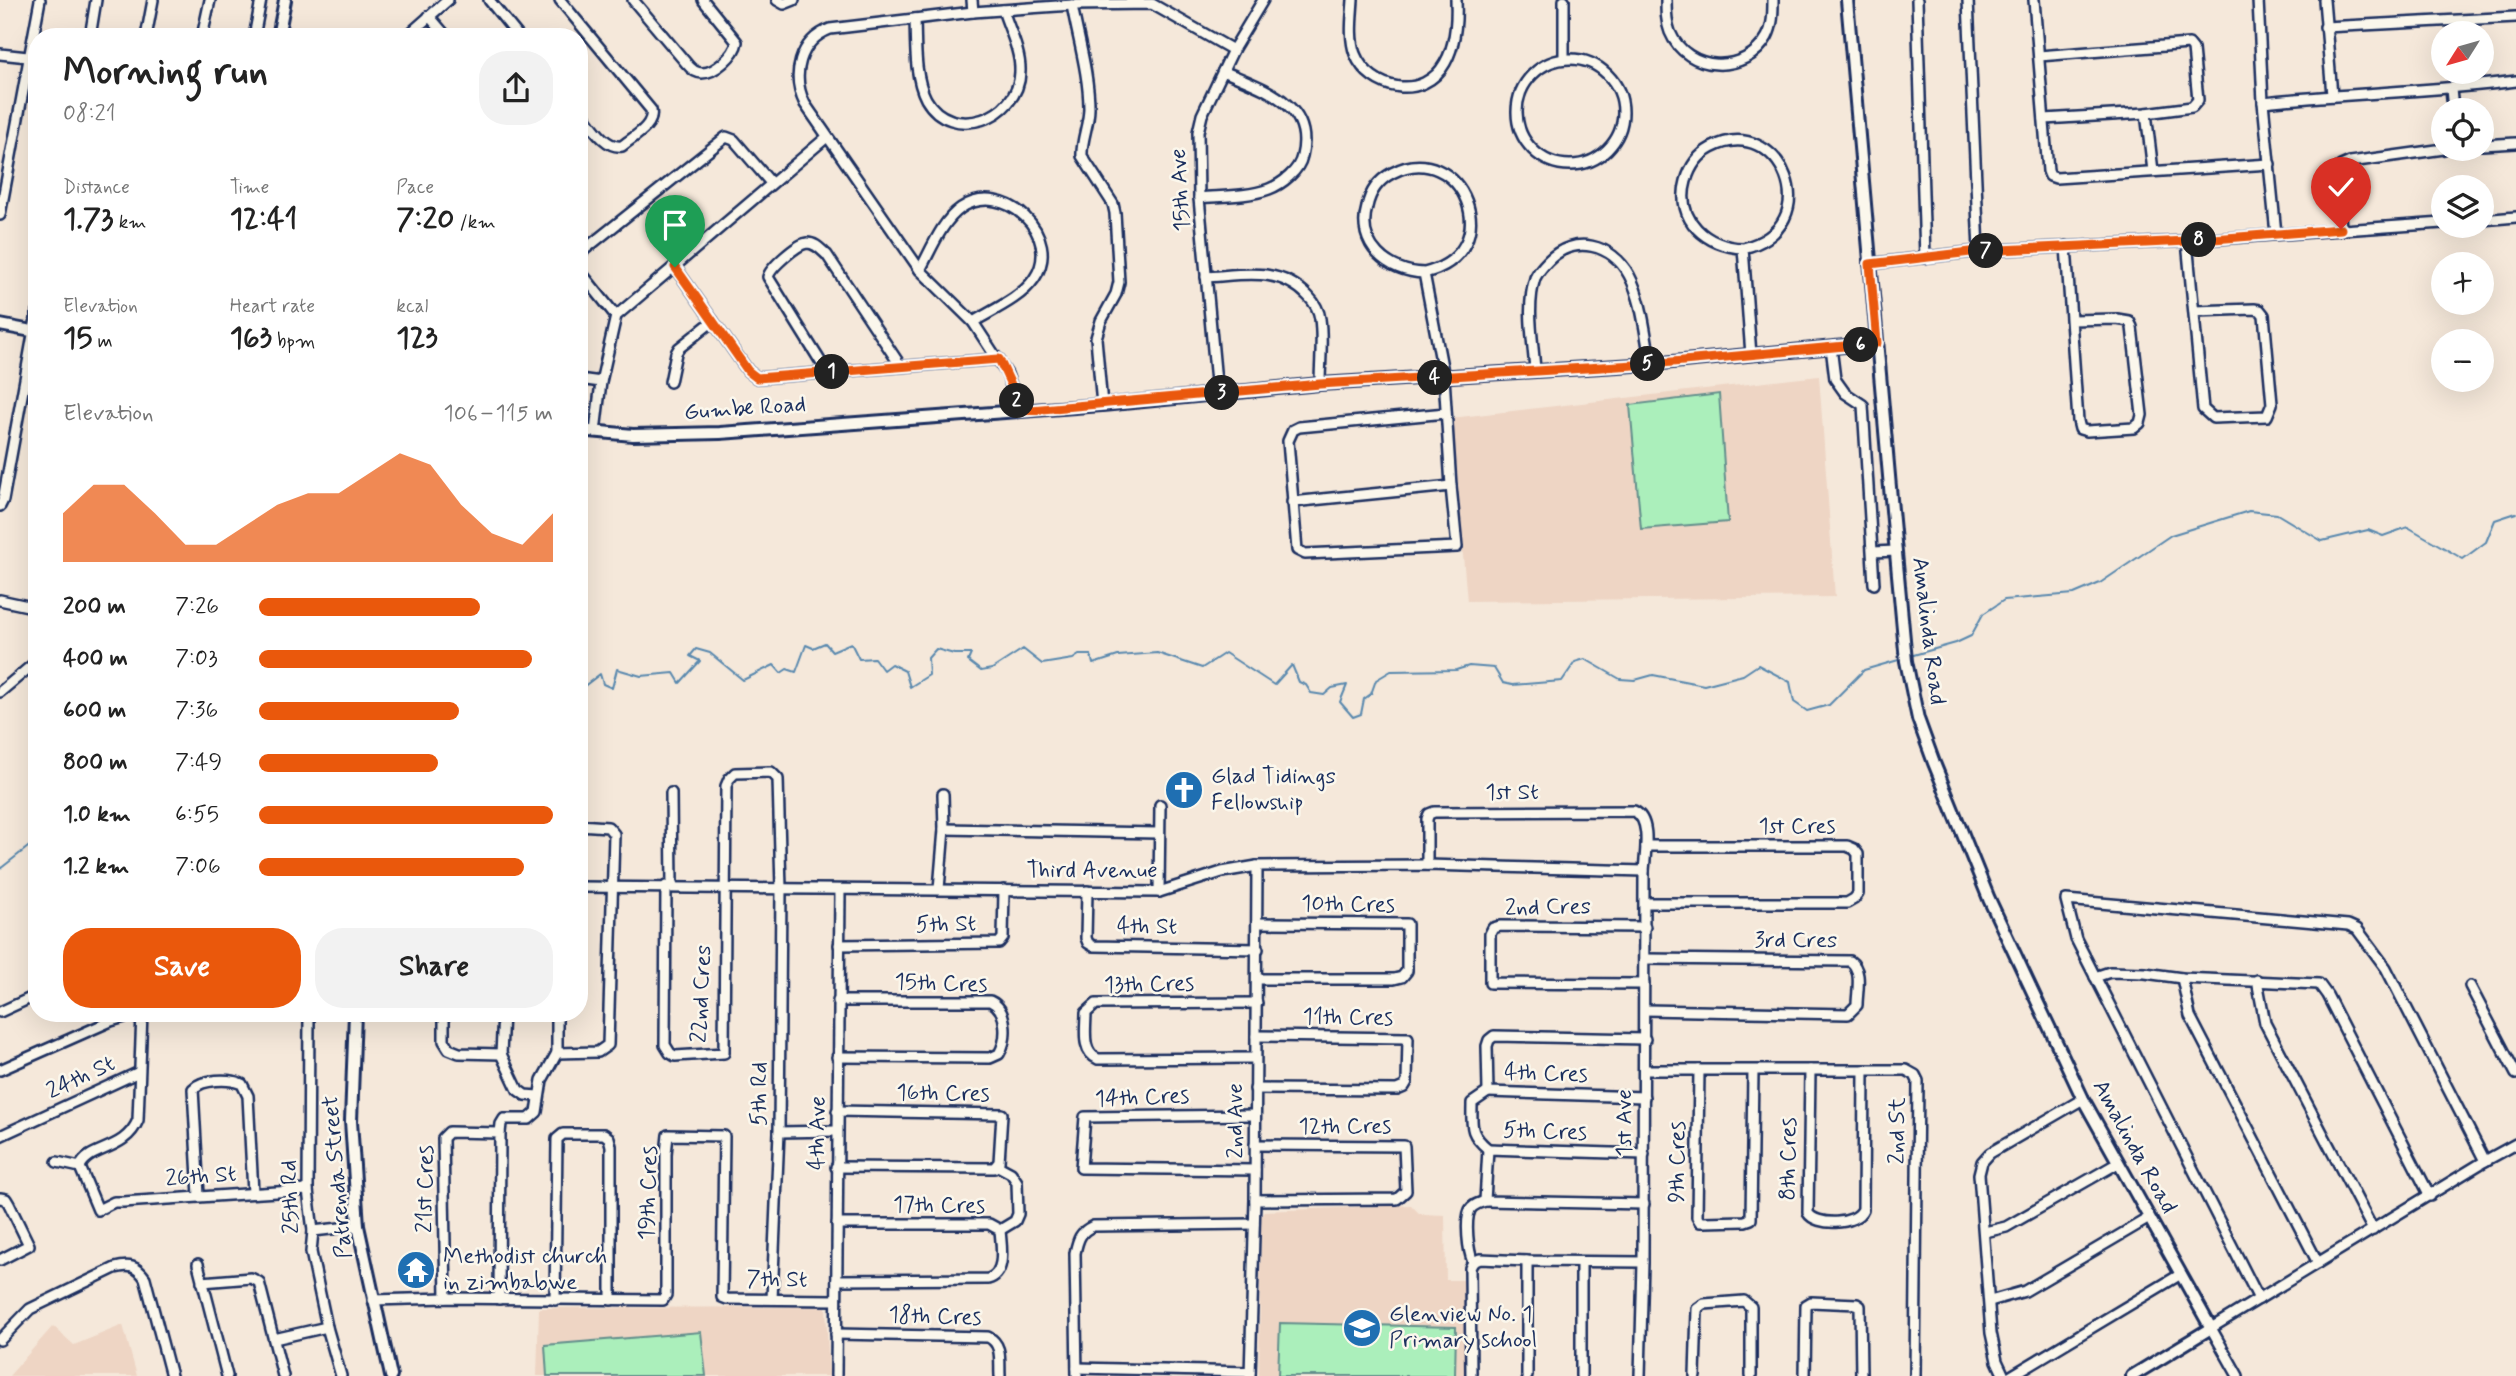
<!DOCTYPE html>
<meta charset="utf-8">
<style>
:root{--surface:#fff;--page:#f2f2f2;--text:#222;--muted:#767676;--accent:#ea580c}
body{margin:0;font-family:Mynerve,sans-serif;background:var(--page);color:var(--text);height:100vh;display:flex;flex-direction:column;font-size:26px;white-space:nowrap}
*{box-sizing:border-box;margin:0}
p{font-size:23px;color:var(--muted)}
.icon{flex:none;width:38px;height:38px;fill:none;stroke:currentColor;stroke-width:2;stroke-linecap:round;stroke-linejoin:round}
.map{position:relative;flex:1;overflow:hidden}
.side{position:absolute;left:28px;top:28px;width:560px;height:994px;display:flex;flex-direction:column;background:var(--surface);border-radius:28px;box-shadow:0 7px 28px #0002}
.side>*{flex:none}
.needle{width:46px;rotate:233deg}
.tools{position:absolute;left:2431px;top:21px;display:grid;gap:14px}
.tools a{display:grid;place-items:center;width:63px;height:63px;border-radius:50%;background:var(--surface);box-shadow:0 7px 28px #0002;font-size:35px}
.pin{position:absolute;display:grid;place-items:center;width:60px;height:60px;color:#fff;margin:-72px -30px;border-radius:50% 50% 50% 0;rotate:-45deg;box-shadow:0 0 7px #0007}
.pin .icon{rotate:45deg}
.km{position:absolute;width:35px;height:35px;margin:-18px;border-radius:50%;background:#222;color:#fff;font-size:19px;line-height:35px;text-align:center}
.round{display:grid;place-items:center;flex:none;width:74px;height:74px;border-radius:28px;background:var(--page)}
.head{display:flex;align-items:center;justify-content:space-between;height:119px;padding:0 35px}
h1{font-size:38px;font-weight:700;line-height:52px}
.metrics{display:grid;grid-template-columns:repeat(3,1fr);gap:10px;height:119px;padding:7px 35px}
.metrics div{display:grid;align-content:center}
.metrics b{font-size:30px;font-weight:700}
.metrics small{font-size:19px;font-weight:400}
.metrics p{font-size:19px}
.chart{height:196px;padding:14px 35px}
.chart p{display:flex;justify-content:space-between}
.chart svg{width:100%;height:126px;margin-top:7px;fill:var(--accent);opacity:.7}
.action{display:flex;gap:14px;margin-top:auto;padding:14px 35px}
.action a{flex:1;height:80px;border-radius:28px;background:var(--accent);color:#fff;font-size:28px;font-weight:700;line-height:80px;text-align:center}
.action a+a{background:var(--page);color:var(--text)}
ul{padding:0 35px;list-style:none;font-size:23px}
li{display:grid;grid-template-columns:112px 84px 1fr;align-items:center;height:52px}
li i{height:18px;border-radius:9px;background:var(--accent)}
.map>svg:first-child{display:block}
.built{fill:#eed5c4}
.green{fill:#abefbb;stroke:#638f8c;stroke-width:2}
.lines{fill:none;stroke-linecap:round;stroke-linejoin:round}
.stream{stroke:#5988ae;stroke-width:2}
.minor-casing{stroke:#1b2f5e;stroke-width:14}
.tertiary-casing{stroke:#1b2f5e;stroke-width:16}
.minor{stroke:#fbf7ec;stroke-width:9}
.tertiary{stroke:#fbf7ec;stroke-width:10}
.route-casing{stroke:#fff;stroke-width:14}
.route{stroke:#ea580c;stroke-width:9}
.labels{text-anchor:middle;dominant-baseline:central;stroke-width:5;stroke-linejoin:round;paint-order:stroke}
.street-label{font-size:23px;fill:#1b2f5e;stroke:#fbf7ec}
.poi-label{font-size:23px;fill:#1b2f5e;stroke:#fbf7ec;text-anchor:start}
</style>
<div class="map">
<svg width="2516" height="1376" viewBox="0 0 2516 1376">
<rect width="100%" height="100%" fill="#f5e8da"/>
<filter id="ink" filterUnits="userSpaceOnUse"><feTurbulence type="fractalNoise" baseFrequency=".0143" numOctaves="2"/><feDisplacementMap in="SourceGraphic" scale="14" xChannelSelector="R" yChannelSelector="G"/><feConvolveMatrix kernelMatrix="1 2 1 2 8 2 1 2 1" color-interpolation-filters="sRGB"/></filter>
<g filter="url(#ink)">
<g class="built">
<path d="M1819,376l16,221 -368,4 -16,-183z"/>
<path d="M1411,1205l9,9 25,1 1,65h18l1,96h-206l2,-158 3,-7z"/>
<path d="M826,1307l3,69h-292l2,-68z"/>
<path d="M123,1325l14,51h-128l44,-50 21,19z"/>
</g>
<g class="green">
<path d="M1719,394l9,128 -87,7 -11,-124z"/>
<path d="M1280,1323l176,4 -1,49h-177z"/>
<path d="M701,1332l5,44h-159l-2,-31z"/>
</g>
<g class="lines">
<g class="stream">
<path d="M1910,656l46,-13 15,-7 12,-22 21,-14 70,-6 26,-11 71,-48 78,-24 28,3 45,27 46,-11 15,6 25,-9 55,32 23,-17 9,-22 21,-7"/>
<path d="M579,687h4l17,-13 3,10 9,4 5,-19 24,7 33,-3 6,10 20,-22 -10,-5 6,-7 14,4 33,27 31,-15 7,8 6,-4 9,3 10,-27 7,3 12,-5 7,8 19,-8 8,16 15,-1 9,12 8,-6 14,7 5,16 19,-12 -1,-17 8,-9 18,5h17l-3,7 13,10 11,-2 31,-20 19,15 31,-5 6,-4h12l2,9 25,-8 39,-3 45,15 23,-15 49,32 18,-20 7,17 7,3 5,8 13,2 8,-7 15,-3 -7,17 13,15 8,-3 3,-15 7,-5 5,-14 15,-9 65,-1 13,-4 25,2 9,15 9,2 50,-4 13,-19 10,-3 35,20 15,1 18,-5 51,10 39,-10 15,-10 32,17 4,20 13,9 22,-6 35,-35 38,-11"/>
<path d="M0,869l37,-29"/>
</g>
<defs>
<g id="minor">
<path d="M489,0l30,37"/>
<path d="M560,0l91,110c4,16 -18,27 -29,36 -18,3 -32,-24 -43,-37"/>
<path d="M633,0l54,64c4,5 8,9 15,9 13,0 33,-18 35,-31l-34,-42"/>
<path d="M777,0l7,4 10,-4"/>
<path d="M972,0l1,12"/>
<path d="M1353,0c-1,17 -4,38 2,54 15,37 69,47 90,9 11,-19 12,-42 11,-63"/>
<path d="M1564,0v59"/>
<path d="M1666,0c0,11 0,22 4,32 17,41 76,43 97,5 6,-11 6,-24 6,-37"/>
<path d="M1917,0l8,258"/>
<path d="M1968,0l11,251"/>
<path d="M2034,0l14,171 2,5 6,2 214,-14"/>
<path d="M2258,0l5,102 13,132"/>
<path d="M2324,0l8,95"/>
<path d="M1072,5c6,34 17,69 17,103 0,17 -8,32 -7,48l31,48 2,9 4,69 -3,12 -15,27 -5,17 6,67"/>
<path d="M429,16l18,21"/>
<path d="M915,19c1,25 -1,57 11,80 25,44 93,20 94,-27 1,-20 -11,-43 -17,-62"/>
<path d="M2325,27l191,-10"/>
<path d="M90,37l6,-37"/>
<path d="M146,37l7,-37"/>
<path d="M202,37l8,-37"/>
<path d="M254,37l7,-37"/>
<path d="M406,37l42,-37"/>
<path d="M0,54l37,4"/>
<path d="M2039,56l150,-12 4,5 5,51 -6,7 -46,6 -102,6"/>
<circle cx="1570" cy="112" r="53"/>
<path d="M2451,89l2,21"/>
<path d="M2263,102c84,-9 169,-10 253,-21"/>
<path d="M2146,113l7,58"/>
<path d="M2482,145l34,-2"/>
<path d="M1199,198c22,-2 48,-1 70,-9 13,-5 30,-18 33,-33 13,-53 -41,-68 -79,-85"/>
<path d="M0,215l40,-215"/>
<path d="M2482,220l34,-3"/>
<path d="M2341,229l-4,-57 4,-6 9,-4 94,-13"/>
<path d="M2187,241l16,168 10,9 54,-2 5,-12 -8,-89 -4,-5 -6,-1 -60,2"/>
<path d="M2066,246l12,175 2,8 7,2 47,-3 6,-5 2,-8 -10,-88 -3,-6 -12,-2 -46,1"/>
<path d="M1743,248c-36,-1 -68,-28 -57,-67 4,-14 12,-26 25,-33 69,-37 119,79 32,100l8,107"/>
<path d="M579,254l147,-117 8,3 37,43"/>
<path d="M1869,264l110,-13 208,-10 256,-18"/>
<path d="M675,267l73,104 9,7 242,-19"/>
<path d="M579,270l37,46"/>
<path d="M920,270c11,-20 22,-49 41,-62 43,-29 103,28 73,71 -13,19 -41,31 -61,43"/>
<path d="M1424,273c-36,-1 -68,-28 -57,-66 3,-15 12,-27 25,-34 69,-37 119,79 32,100l20,104 7,109 6,61 -152,7 -8,-4 -9,-109 5,-11 6,-3 147,-14"/>
<path d="M1206,277c37,-2 73,-11 102,19 6,6 11,14 12,23 3,21 0,44 0,65"/>
<path d="M1831,347l4,32 10,14 18,12 11,179"/>
<path d="M1535,370c-2,-30 -9,-63 0,-92 3,-6 8,-12 13,-17 26,-27 64,-17 81,14 14,26 16,60 22,89"/>
<path d="M827,372l-59,-95c2,-9 29,-33 39,-34 9,0 14,7 20,12l73,110"/>
<path d="M579,379l22,3"/>
<path d="M670,382l6,-29 3,-5 34,-27"/>
<path d="M1217,393l-18,-195 -1,-66 4,-17 31,-65 30,-50"/>
<path d="M1020,411l-13,-37 -34,-52 -53,-52 -115,-166c-14,-28 -6,-63 25,-75l143,-17 99,-7 80,-1 81,46"/>
<path d="M595,432l6,-50 15,-66 211,-179"/>
<path d="M1292,502l159,-16"/>
<path d="M0,506l3,-6 34,-187"/>
<path d="M1873,552l23,-1"/>
<path d="M0,600l37,8"/>
<path d="M0,692l37,-31"/>
<path d="M671,793l1,93"/>
<path d="M944,829l214,4"/>
<path d="M1427,865v-46l2,-5 5,-2 200,-1c18,8 11,43 10,60l-1,391 -3,114"/>
<path d="M666,886l-1,159 5,8 5,3 49,-3 2,-267 3,-7 6,-6 36,-1 7,7 3,110 -2,243 -7,167"/>
<path d="M579,887l580,5 63,-20 35,-6 170,-1 217,6"/>
<path d="M939,889l5,-60 -1,-35"/>
<path d="M1087,891l-1,47 2,5 5,3 165,3"/>
<path d="M1159,892l1,-87"/>
<path d="M1645,903h202l7,-4 4,-5v-40l-4,-5 -7,-3h-201"/>
<path d="M839,945l160,-2 4,-5 1,-48"/>
<path d="M2095,977l15,-5 35,1 37,5 137,6 8,11 103,201"/>
<path d="M2182,978l8,38 128,247"/>
<path d="M1257,979h137l8,-2 5,-6v-47l-149,-1"/>
<path d="M2257,980l8,43 108,207"/>
<path d="M1644,984l-154,-1v-49l3,-6 7,-2 145,1"/>
<path d="M2470,986l46,88"/>
<path d="M1645,1010l203,4 9,-9c0,-14 6,-35 -7,-44l-205,-2"/>
<path d="M0,1012l37,-17"/>
<path d="M309,1013l-1,177 5,41 -2,21 16,75 14,49"/>
<path d="M444,1013v28l5,8 10,4 42,1 2,-41"/>
<path d="M557,1013v40l41,-1 10,-7 6,-211 -6,-7 -29,-2"/>
<path d="M501,1054l17,36 7,5 13,1"/>
<path d="M837,1057l153,1 9,-4c9,-15 9,-45 -9,-53h-152"/>
<path d="M1255,1058l-157,1c-17,-7 -12,-30 -12,-46l10,-9 161,-1"/>
<path d="M0,1070l111,-49 17,-5 13,3"/>
<path d="M1644,1070h262l9,5 3,6 -3,295"/>
<path d="M1699,1070l-2,147 3,5h4l41,-1 6,-2 2,-148"/>
<path d="M1810,1070l-2,143c8,13 48,13 55,-4l1,-139"/>
<path d="M1255,1089l142,1 7,-3 3,-5 1,-44 -152,-2"/>
<path d="M1644,1097l-156,-5 -1,-46 2,-6 5,-4 151,3"/>
<path d="M1255,1115l-170,2 -4,51 174,2"/>
<path d="M779,1132l57,-1"/>
<path d="M500,1133l1,-9 3,-5h25l8,-7 5,-32 15,-27"/>
<path d="M0,1136l139,-64"/>
<path d="M1488,1149c-19,-16 -16,-23 -16,-46l16,-11"/>
<path d="M57,1162l23,5"/>
<path d="M998,1166l13,7 6,9 1,32 -3,7 -15,9"/>
<path d="M80,1167l18,43 16,-8h9l185,-12"/>
<path d="M80,1167c8,-21 45,-15 58,-47l4,-107"/>
<path d="M836,1167l158,1 5,-6 3,-48 -165,-3"/>
<path d="M199,1196l-6,-107c9,-10 36,-11 49,-5l6,12 5,97"/>
<path d="M0,1198l6,1 3,5 20,41 -29,15"/>
<path d="M1255,1200l142,-1 9,-8 -2,-45 -149,-1"/>
<path d="M1644,1204l-159,-3 3,-52 156,5"/>
<path d="M313,1231l45,-5"/>
<path d="M1985,1232l21,-5 112,-64"/>
<path d="M1527,1261v115"/>
<path d="M1473,1262c-5,-11 -8,-41 -3,-52 3,-6 10,-7 15,-9"/>
<path d="M1581,1262v114"/>
<path d="M198,1264l29,112"/>
<path d="M837,1280l151,-1c19,-5 13,-34 12,-49l-11,-6h-152"/>
<path d="M202,1282l49,-4 8,4 24,94"/>
<path d="M446,1298l-3,-160 6,-6 51,1 -1,166"/>
<path d="M2259,1299l-183,-360 -10,-39 282,25 9,4 29,39 99,193"/>
<path d="M373,1300l73,-2 217,2 3,-5v-141l2,-19 56,1 -2,161 5,2 109,1"/>
<path d="M555,1300l2,-161 6,-5h41l5,4 2,8v154"/>
<path d="M1990,1301l35,-10 124,-73"/>
<path d="M836,1334l152,3c15,7 11,24 12,39"/>
<path d="M274,1339l53,-12"/>
<path d="M0,1340l30,-31 85,-41c14,-4 22,-2 30,10l26,98"/>
<path d="M1077,1368l173,4"/>
<path d="M836,1376l4,-486"/>
<path d="M1077,1376l-2,-123c3,-14 5,-21 18,-27l161,-2"/>
<path d="M1250,1376l5,-176 2,-334"/>
<path d="M1471,1376l-1,-108 3,-6 7,-3 47,2 116,1"/>
<path d="M1695,1376l2,-67 7,-5 40,-3 7,6v69"/>
<path d="M1805,1376l1,-71 5,-3 46,2 3,2 1,70"/>
<path d="M2004,1376l-7,-15 -6,-28 -12,-159 3,-12 8,-9 93,-54"/>
<path d="M2011,1376l170,-102"/>
<path d="M2238,1376l-27,-48 274,-167 31,-17"/>
</g>
<g id="tertiary">
<path d="M1847,0l45,510 14,151 12,58 16,44 55,136 94,200 128,229 -79,48"/>
<path d="M278,37l7,-37"/>
<path d="M0,325l37,7"/>
<path d="M579,430l54,5 87,-2 382,-28 218,-21 331,-20 226,-21"/>
<path d="M355,1013l-4,108 7,105 33,150"/>
</g>
</defs>
<use href="#minor" class="minor-casing"/>
<use href="#tertiary" class="tertiary-casing"/>
<use href="#minor" class="minor"/>
<use href="#tertiary" class="tertiary"/>
</g>
</g>
<g class="lines" filter="url(#ink)">
<defs>
<path id="route" d="M675,267l73,104 9,7 242,-19 14,30 7,22 300,-27 331,-20 226,-21 -7,-79 109,-13 209,-10 153,-12"/>
</defs>
<use href="#route" class="route-casing"/>
<use href="#route" class="route"/>
</g>
<defs>
<symbol id="church-disc" viewBox="-11 -11 22 22"><circle r="9.5" fill="#1f6fb2" stroke="#fbf7ec"/><path d="M-1.2-6h2.4v3.5h3.3v2.4h-3.3V6h-2.4V-.1h-3.3v-2.4h3.3Z" fill="#fff"/></symbol>
<symbol id="temple-disc" viewBox="-11 -11 22 22"><circle r="9.5" fill="#1f6fb2" stroke="#fbf7ec"/><path d="M0-6L5-2H3V0L6.5 2.5H4V6H1.5V3h-3V6H-4V2.5H-6.5L-3 0V-2H-5Z" fill="#fff"/></symbol>
<symbol id="school-disc" viewBox="-11 -11 22 22"><circle r="9.5" fill="#1f6fb2" stroke="#fbf7ec"/><path d="M0-5L7-2L0 1L-7-2ZM-4 1L0 2.5L4 1V4Q0 6-4 4Z" fill="#fff"/></symbol>
</defs>
<g fill-rule="evenodd">
<use href="#church-disc" x="1162" y="768" width="44" height="44"/>
<use href="#temple-disc" x="394" y="1248" width="44" height="44"/>
<use href="#school-disc" x="1340" y="1306" width="44" height="44"/>
</g>
<g class="labels">
<g class="street-label">
<text transform="translate(1181 190) rotate(-93)">15th Ave</text>
<text transform="translate(745 409) rotate(-4)">Gumbe Road</text>
<text transform="translate(1928 631) rotate(83)">Amalinda Road</text>
<text x="1512" y="793">1st St</text>
<text x="1797" y="827">1st Cres</text>
<text x="1092" y="871">Third Avenue</text>
<text transform="translate(1348 905) rotate(1)">10th Cres</text>
<text transform="translate(1548 908) rotate(-1)">2nd Cres</text>
<text transform="translate(946 925) rotate(-1)">5th St</text>
<text transform="translate(1147 927) rotate(1)">4th St</text>
<text x="1796" y="941">3rd Cres</text>
<text transform="translate(941 984) rotate(2)">15th Cres</text>
<text transform="translate(1149 985) rotate(-1)">13th Cres</text>
<text transform="translate(702 994) rotate(-87)">22nd Cres</text>
<text transform="translate(1348 1018) rotate(1)">11th Cres</text>
<text transform="translate(1546 1074) rotate(2)">4th Cres</text>
<text transform="translate(81 1078) rotate(-25)">24th St</text>
<text transform="translate(760 1094) rotate(-89)">5th Rd</text>
<text transform="translate(943 1094) rotate(1)">16th Cres</text>
<text transform="translate(1142 1098) rotate(-2)">14th Cres</text>
<text transform="translate(1236 1121) rotate(-90)">2nd Ave</text>
<text transform="translate(1625 1123) rotate(-90)">1st Ave</text>
<text x="1345" y="1127">12th Cres</text>
<text transform="translate(1898 1131) rotate(-89)">2nd St</text>
<text transform="translate(1545 1132) rotate(2)">5th Cres</text>
<text transform="translate(818 1133) rotate(-89)">4th Ave</text>
<text transform="translate(2134 1147) rotate(61)">Amalinda Road</text>
<text transform="translate(1789 1159) rotate(-89)">8th Cres</text>
<text transform="translate(1678 1162) rotate(-89)">9th Cres</text>
<text transform="translate(201 1177) rotate(-4)">26th St</text>
<text transform="translate(338 1177) rotate(-95)">Patrenda Street</text>
<text transform="translate(426 1189) rotate(-89)">21st Cres</text>
<text transform="translate(649 1193) rotate(-88)">19th Cres</text>
<text transform="translate(291 1197) rotate(-92)">25th Rd</text>
<text transform="translate(939 1206) rotate(1)">17th Cres</text>
<text transform="translate(777 1280) rotate(1)">7th St</text>
<text transform="translate(935 1317) rotate(2)">18th Cres</text>
</g>
<g class="poi-label">
<text x="1211" y="777">Glad Tidings<tspan x="1211" dy="26">Fellowship</tspan></text>
<text x="443" y="1257">Methodist church<tspan x="443" dy="26">in zimbabwe</tspan></text>
<text x="1389" y="1315">Glenview No. 1<tspan x="1389" dy="26">Primary school</tspan></text>
</g>
</g>
</svg>
<div class="tools">
<a><svg class="needle" viewBox="-14 -14 28 28"><path d="M0-13l5 13h-10z" fill="#e53935"/><path d="M0 13l5-13h-10z" fill="#767676"/></svg></a>
<a><svg class="icon" aria-label="locate" viewBox="0 0 24 24"><circle cx="12" cy="12" r="6"/><path d="M12 2v4M12 18v4M2 12h4M18 12h4"/></svg></a>
<a><svg class="icon" aria-label="layers" viewBox="0 0 24 24"><path d="M12 4l9 5-9 5-9-5zM3 14l9 5 9-5"/></svg></a>
<a>+</a>
<a>−</a>
</div>
<div class="pin" style="left:675px;top:267px;background:#1e9e55"><svg class="icon" aria-label="arrive" viewBox="0 0 24 24"><path d="M6 21V4h12l-3 4 3 4H6"/></svg></div>
<div class="pin" style="left:2341px;top:229px;background:#d93025"><svg class="icon" aria-label="check" viewBox="0 0 24 24"><path d="M5 12l5 5 9-10"/></svg></div>
<b class="km" style="left:832px;top:372px">1</b>
<b class="km" style="left:1017px;top:401px">2</b>
<b class="km" style="left:1222px;top:393px">3</b>
<b class="km" style="left:1435px;top:378px">4</b>
<b class="km" style="left:1648px;top:364px">5</b>
<b class="km" style="left:1861px;top:345px">6</b>
<b class="km" style="left:1986px;top:251px">7</b>
<b class="km" style="left:2199px;top:240px">8</b>
<section class="side">
<div class="head"><div><h1>Morning run</h1><p>08:21</p></div><a class="round"><svg class="icon" aria-label="share" viewBox="0 0 24 24"><path d="M12 15V3M7 8l5-5 5 5M5 13v7h14v-7"/></svg></a></div>
<div class="metrics">
<div><p>Distance</p><b>1.73<small> km</small></b></div>
<div><p>Time</p><b>12:41</b></div>
<div><p>Pace</p><b>7:20<small> /km</small></b></div>
</div>
<div class="metrics">
<div><p>Elevation</p><b>15<small> m</small></b></div>
<div><p>Heart rate</p><b>163<small> bpm</small></b></div>
<div><p>kcal</p><b>123</b></div>
</div>
<div class="chart"><p><span>Elevation</span>106–115 m</p>
<svg viewBox="0 0 160 44" preserveAspectRatio="none"><path d="M0 44V27L10 17L20 17L30 27L40 38L50 38L60 31L70 24L80 20L90 20L100 13L110 6L120 10L130 24L140 34L150 38L160 27V44z"/></svg>
</div>
<ul>
<li><b>200 m</b>7:26<i style="width:75%"></i></li>
<li><b>400 m</b>7:03<i style="width:93%"></i></li>
<li><b>600 m</b>7:36<i style="width:68%"></i></li>
<li><b>800 m</b>7:49<i style="width:61%"></i></li>
<li><b>1.0 km</b>6:55<i style="width:100%"></i></li>
<li><b>1.2 km</b>7:06<i style="width:90%"></i></li>
</ul>
<div class="action"><a>Save</a><a>Share</a></div>
</section>
</div>
